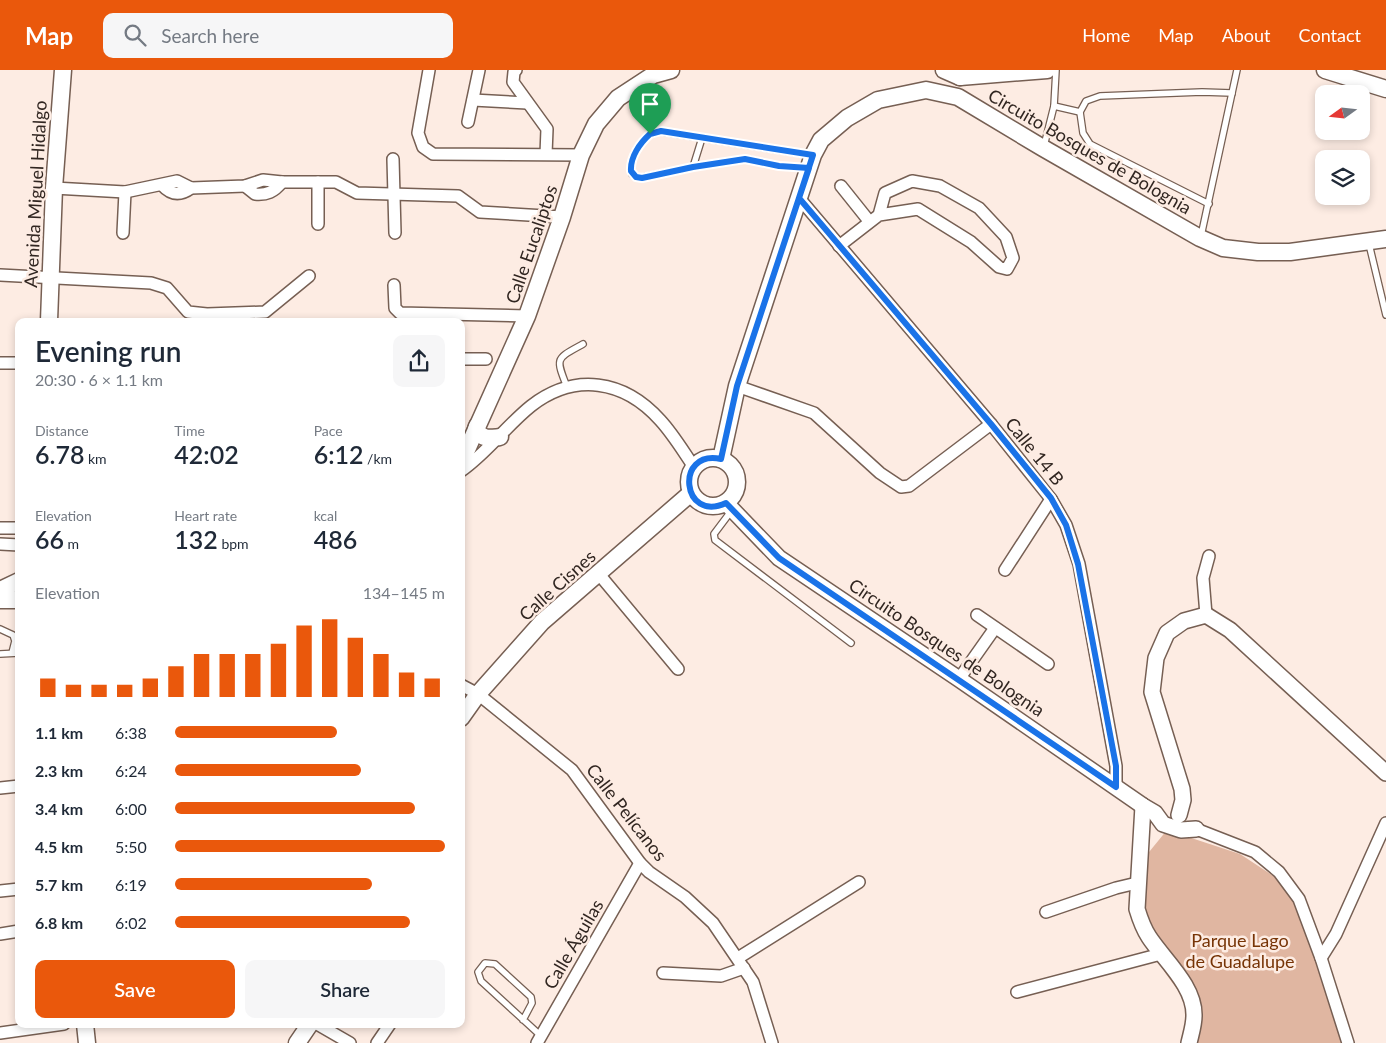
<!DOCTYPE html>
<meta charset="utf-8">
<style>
:root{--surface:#fff;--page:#f6f6f7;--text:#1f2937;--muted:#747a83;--accent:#ea580c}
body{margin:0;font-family:Lato,sans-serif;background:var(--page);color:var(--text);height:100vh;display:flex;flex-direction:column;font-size:19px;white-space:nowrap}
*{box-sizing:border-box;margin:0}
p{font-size:16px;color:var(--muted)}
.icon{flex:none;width:28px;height:28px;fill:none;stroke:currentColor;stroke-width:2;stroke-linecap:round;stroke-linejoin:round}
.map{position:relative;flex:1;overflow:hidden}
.panel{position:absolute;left:15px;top:248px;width:450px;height:710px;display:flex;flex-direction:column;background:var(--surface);border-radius:10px;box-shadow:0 2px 8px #0003}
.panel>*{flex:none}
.needle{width:32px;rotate:255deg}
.controls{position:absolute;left:1315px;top:15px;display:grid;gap:10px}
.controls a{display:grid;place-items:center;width:55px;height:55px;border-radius:10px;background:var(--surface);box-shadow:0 2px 8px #0003;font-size:25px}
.pin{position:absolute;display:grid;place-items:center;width:42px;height:42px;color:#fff;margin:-51px -21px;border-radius:50% 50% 50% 0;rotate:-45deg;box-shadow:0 0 5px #0007}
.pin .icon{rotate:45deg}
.round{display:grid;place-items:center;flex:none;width:52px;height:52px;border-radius:10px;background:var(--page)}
.head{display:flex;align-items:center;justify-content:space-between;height:85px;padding:0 20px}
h1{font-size:28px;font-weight:600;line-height:38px}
.stats{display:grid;grid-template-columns:repeat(3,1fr);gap:8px;height:85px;padding:5px 20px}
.stats div{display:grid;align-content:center}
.stats b{font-size:25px;font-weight:600}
.stats small{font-size:14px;font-weight:400}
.stats p{font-size:14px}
.chart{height:140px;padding:10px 20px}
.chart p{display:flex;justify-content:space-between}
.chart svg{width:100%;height:90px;margin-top:5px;stroke:var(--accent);stroke-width:6}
.button{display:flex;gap:10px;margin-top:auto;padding:10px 20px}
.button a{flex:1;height:58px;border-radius:10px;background:var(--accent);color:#fff;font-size:20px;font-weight:600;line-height:58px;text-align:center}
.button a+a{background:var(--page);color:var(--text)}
ul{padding:0 20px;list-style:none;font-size:16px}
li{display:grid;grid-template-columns:80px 60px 1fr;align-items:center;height:38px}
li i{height:12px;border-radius:6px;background:var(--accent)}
header{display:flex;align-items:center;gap:30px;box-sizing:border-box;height:70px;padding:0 25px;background:var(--accent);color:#fff}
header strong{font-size:24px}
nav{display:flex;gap:28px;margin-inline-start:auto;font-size:18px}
.search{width:350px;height:45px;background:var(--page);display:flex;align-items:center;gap:12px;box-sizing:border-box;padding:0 18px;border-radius:10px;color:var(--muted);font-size:19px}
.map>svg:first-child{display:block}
.green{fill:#e0b6a1}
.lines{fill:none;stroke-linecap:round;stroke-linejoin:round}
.service-casing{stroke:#765f53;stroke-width:8}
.minor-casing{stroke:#765f53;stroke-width:14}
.tertiary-casing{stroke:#765f53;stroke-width:18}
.secondary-casing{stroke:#765f53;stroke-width:19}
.service{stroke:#fff;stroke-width:5.5}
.minor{stroke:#fff;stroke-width:11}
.tertiary{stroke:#fff;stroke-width:15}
.secondary{stroke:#fff;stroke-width:16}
.route-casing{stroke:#fff;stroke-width:10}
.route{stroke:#1a73e8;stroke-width:6}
.labels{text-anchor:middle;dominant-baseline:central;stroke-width:5;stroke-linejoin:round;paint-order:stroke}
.street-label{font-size:18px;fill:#312621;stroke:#fdece3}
.park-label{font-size:18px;fill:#773406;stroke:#fdece3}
</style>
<header>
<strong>Map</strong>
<div class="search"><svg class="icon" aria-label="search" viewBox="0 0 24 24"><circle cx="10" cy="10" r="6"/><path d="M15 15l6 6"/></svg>Search here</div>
<nav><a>Home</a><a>Map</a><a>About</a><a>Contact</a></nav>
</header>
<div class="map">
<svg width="1386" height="973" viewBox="0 0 1386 973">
<rect width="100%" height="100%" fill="#fdece3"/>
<path class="green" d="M1167,760l73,24 38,25 33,44 37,120h-158l-3,-40 -21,-29 -29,-48 8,-69z"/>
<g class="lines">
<defs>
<g id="service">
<path d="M1054,36l26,6"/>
<path d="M1044,76l10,-40 2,-36"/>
<path d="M693,97l9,-29"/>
<path d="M808,98l-29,-2 -32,-7 -54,8 -54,11 -7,-4c-4,-16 10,-39 25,-43l154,24"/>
<path d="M1209,134l-119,-60 -7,-11 -3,-21 6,-11 14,-5 102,-4 30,1"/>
<path d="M1201,166l36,-166"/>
<path d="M1369,174l17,71"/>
<path d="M567,317c-12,-30 -11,-28 16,-43"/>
<path d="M732,440l-18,24 1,6 136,103"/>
<path d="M0,559l13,6 2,6 -3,12"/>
<path d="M0,584l19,-1"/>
<path d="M523,950l9,-17 -1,-6 -36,-33 -10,-1 -7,9 3,9 59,54"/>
</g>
<g id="minor">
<path d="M429,0l-11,63 5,14 10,7 148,1"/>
<path d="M516,0l-2,2 -1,10 34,47 -1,25"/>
<path d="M473,30l54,3"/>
<path d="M468,52l11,-52"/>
<path d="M393,89l2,74"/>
<path d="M162,115c9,10 18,11 29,3l54,-2 18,-6 19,2h54l21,11 101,3 22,16 82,5"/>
<path d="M245,116l10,8c12,1 19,-2 27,-12"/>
<path d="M841,116l28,35"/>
<path d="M54,118l71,4 52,-11 14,7"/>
<path d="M799,128l192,226 60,75 15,26 13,39 37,202v21"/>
<path d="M318,154v-42"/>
<path d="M123,163l2,-41"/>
<path d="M839,176l40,-31 39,-6 53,33 28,25 8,2 6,-11 -7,-21 -27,-29 -39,-22 -28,-5 -27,12 -6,22"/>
<path d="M0,205l151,8 16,5 21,24 19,2 58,-2 44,-36"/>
<path d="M394,215l1,23 5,5 127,3"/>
<path d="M461,289h25"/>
<path d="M0,293h19"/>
<path d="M737,316l77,27 66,60 21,14 8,-1 82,-62"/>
<path d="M461,401c26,-18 45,-45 70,-65 44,-34 93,-26 129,14 13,14 23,31 34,47"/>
<path d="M0,458h19"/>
<path d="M0,474l19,1"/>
<path d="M1005,500l46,-71"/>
<path d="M598,503l80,96"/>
<path d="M977,545l71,49"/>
<path d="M1206,545l-3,-37 6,-22"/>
<path d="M959,609l36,-51"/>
<path d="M461,615l17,9 94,76 68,93 9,9 36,25 28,26 40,59 19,61"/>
<path d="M0,718l19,-2"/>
<path d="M1196,759l59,23 24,20 20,27 22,59 27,85"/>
<path d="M0,821l19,-2"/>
<path d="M1046,842l70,-24 21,-5"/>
<path d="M0,864l19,-3"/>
<path d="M738,888l121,-76"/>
<path d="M1321,888l15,-24 50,-111"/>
<path d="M663,903l58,3 23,-8"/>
<path d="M1017,922l144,-38"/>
<path d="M317,954l33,19"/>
<path d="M0,963l64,-9"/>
<path d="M377,973l13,-19"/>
<path d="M537,973l103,-180"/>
</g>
<g id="tertiary">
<path d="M726,433l53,55 180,121 184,127 12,7 8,11 18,6 15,-1"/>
<path d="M1143,736l-6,103c3,10 6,19 12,28 15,23 46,49 45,79 0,9 -3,18 -5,27"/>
<path d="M1179,745l4,-15 -1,-11 -30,-97 4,-34 11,-25 17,-12 22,-6 24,15 156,143"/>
</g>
<g id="secondary">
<path d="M944,0l16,7"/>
<path d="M1325,0l61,19"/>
<path d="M960,7l87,-7"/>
<path d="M49,251l5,-133 9,-118"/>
<path d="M477,356l-1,4c7,10 13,8 24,7"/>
<circle cx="713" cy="412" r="24"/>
<path d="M721,389l16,-73 76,-231 8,-15 26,-22 31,-18 48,-10 32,7 85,51 157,90 23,10 35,4h32l96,-13"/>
<path d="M461,393l66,-147 35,-99 19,-62 15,-31 22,-26 35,-23 18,-5"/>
<path d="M0,520l19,-9"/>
<path d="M0,530h19"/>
<path d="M461,648l17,-24 64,-72 149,-129"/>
<path d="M85,954l2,19"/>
<path d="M297,973l13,-19"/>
</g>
</defs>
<use href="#service" class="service-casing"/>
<use href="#minor" class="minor-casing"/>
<use href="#tertiary" class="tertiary-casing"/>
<use href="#secondary" class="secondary-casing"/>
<use href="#service" class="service"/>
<use href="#minor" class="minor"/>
<use href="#tertiary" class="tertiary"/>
<use href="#secondary" class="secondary"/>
</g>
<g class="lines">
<defs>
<path id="route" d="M650,64l11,-3 152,24 -14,43 -62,188 -16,73c-47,-10 -39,65 5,44l53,55 337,229v-21l-38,-202 -12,-39 -15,-27 -60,-74 -192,-226 10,-30 -30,-2 -34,-7 -52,8 -51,11 -6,-1 -5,-6c-1,-14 9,-28 19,-37"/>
</defs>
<use href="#route" class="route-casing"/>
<use href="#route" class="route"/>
</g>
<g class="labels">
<g class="street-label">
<text transform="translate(1090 81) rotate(30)">Circuito Bosques de Bolognia</text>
<text transform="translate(35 124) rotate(-87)">Avenida Miguel Hidalgo</text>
<text transform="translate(531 174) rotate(-71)">Calle Eucaliptos</text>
<text transform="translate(1035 381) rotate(51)">Calle 14 B</text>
<text transform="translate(557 515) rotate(-42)">Calle Cisnes</text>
<text transform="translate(947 577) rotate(34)">Circuito Bosques de Bolognia</text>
<text transform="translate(627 742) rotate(52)">Calle Pelícanos</text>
<text transform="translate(573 874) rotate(-60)">Calle Águilas</text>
</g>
<g class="park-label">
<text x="1240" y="870">Parque Lago<tspan x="1240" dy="21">de Guadalupe</tspan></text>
</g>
</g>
</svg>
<div class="controls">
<a><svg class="needle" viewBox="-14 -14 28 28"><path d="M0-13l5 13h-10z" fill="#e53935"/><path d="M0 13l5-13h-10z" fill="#747a83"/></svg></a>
<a><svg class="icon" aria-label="layers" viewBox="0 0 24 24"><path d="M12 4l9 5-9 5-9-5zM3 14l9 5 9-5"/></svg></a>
</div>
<div class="pin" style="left:650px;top:64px;background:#1e9e55"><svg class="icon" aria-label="arrive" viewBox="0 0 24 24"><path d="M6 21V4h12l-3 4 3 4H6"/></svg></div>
<section class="panel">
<div class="head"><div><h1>Evening run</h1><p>20:30 · 6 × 1.1 km</p></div><a class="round"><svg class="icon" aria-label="share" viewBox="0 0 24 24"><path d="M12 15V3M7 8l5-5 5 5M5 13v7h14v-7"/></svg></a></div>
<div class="stats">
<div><p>Distance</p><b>6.78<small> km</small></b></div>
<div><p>Time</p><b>42:02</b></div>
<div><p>Pace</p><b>6:12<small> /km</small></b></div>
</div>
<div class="stats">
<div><p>Elevation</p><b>66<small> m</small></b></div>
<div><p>Heart rate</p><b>132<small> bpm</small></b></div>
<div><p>kcal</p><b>486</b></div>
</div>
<div class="chart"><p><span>Elevation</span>134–145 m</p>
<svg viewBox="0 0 160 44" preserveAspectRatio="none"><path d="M5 44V35M15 44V38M25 44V38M35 44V38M45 44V35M55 44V29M65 44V23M75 44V23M85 44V23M95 44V18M105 44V9M115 44V6M125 44V15M135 44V23M145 44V32M155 44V35"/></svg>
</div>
<ul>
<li><b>1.1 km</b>6:38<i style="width:60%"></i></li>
<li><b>2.3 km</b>6:24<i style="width:69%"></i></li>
<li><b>3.4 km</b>6:00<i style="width:89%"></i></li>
<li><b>4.5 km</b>5:50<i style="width:100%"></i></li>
<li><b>5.7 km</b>6:19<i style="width:73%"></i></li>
<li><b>6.8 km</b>6:02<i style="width:87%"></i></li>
</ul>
<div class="button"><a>Save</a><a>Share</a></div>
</section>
</div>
